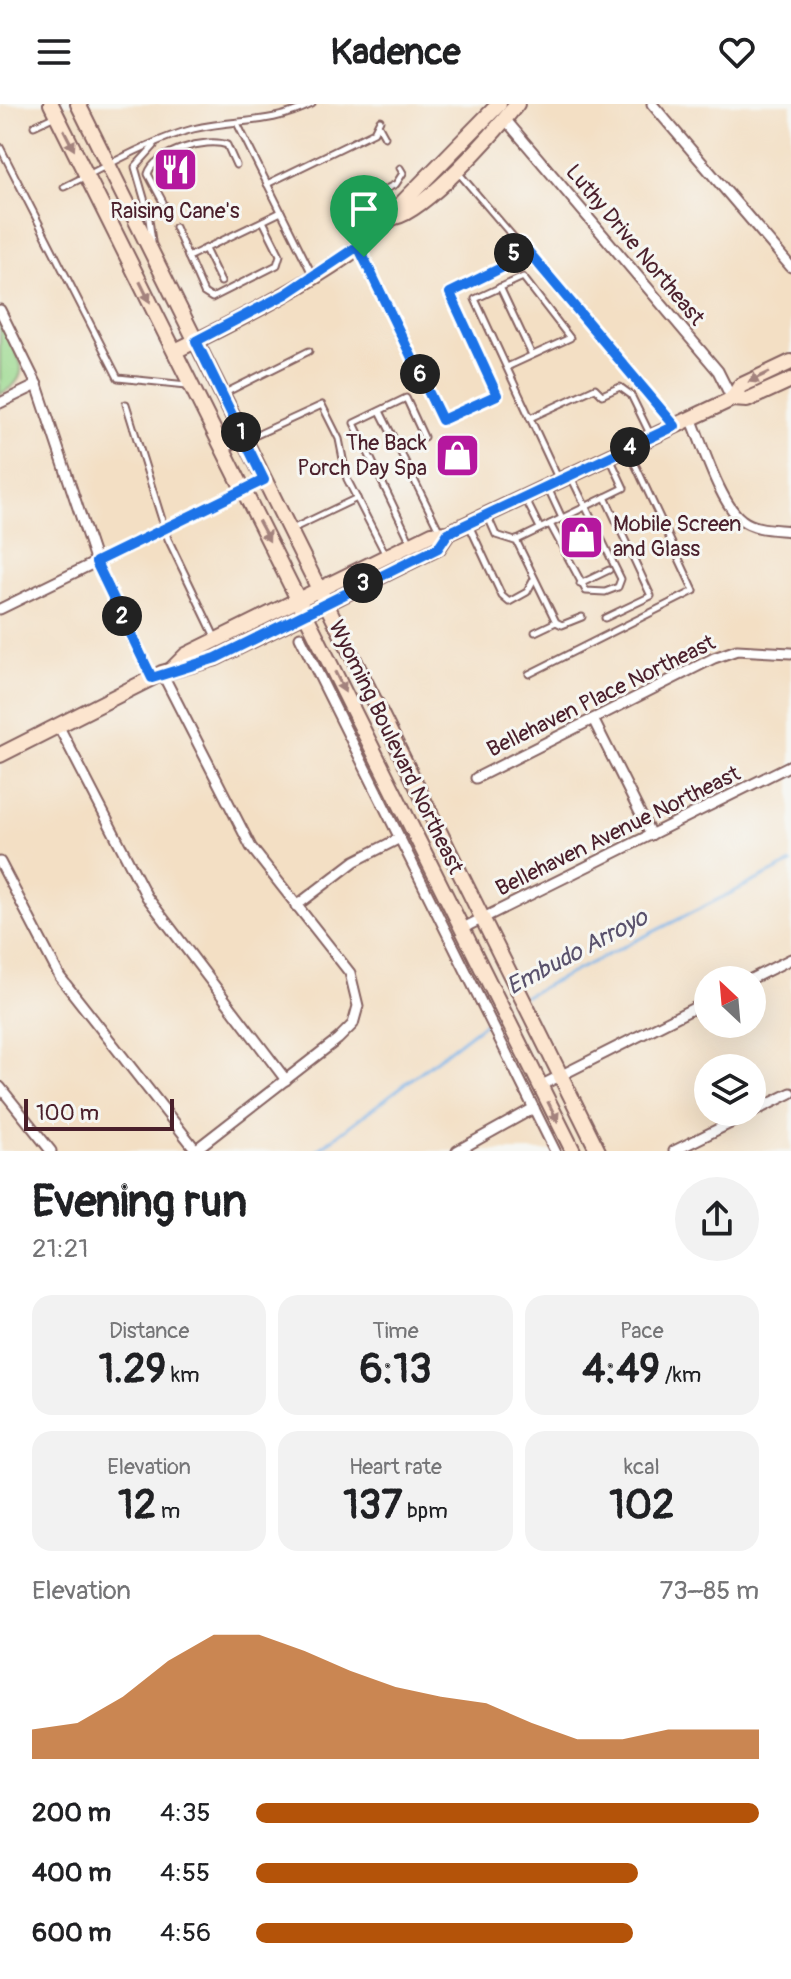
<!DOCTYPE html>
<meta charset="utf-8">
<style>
:root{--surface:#fff;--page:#f2f2f2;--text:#202124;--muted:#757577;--accent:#b45309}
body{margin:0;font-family:Pangolin,sans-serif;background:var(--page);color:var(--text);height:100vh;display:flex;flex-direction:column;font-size:30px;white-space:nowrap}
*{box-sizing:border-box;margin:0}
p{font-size:26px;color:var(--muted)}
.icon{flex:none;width:44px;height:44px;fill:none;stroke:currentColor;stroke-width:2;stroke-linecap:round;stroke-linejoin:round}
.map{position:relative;height:1047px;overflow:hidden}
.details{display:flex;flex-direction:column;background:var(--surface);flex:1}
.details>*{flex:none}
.needle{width:52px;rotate:334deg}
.fabs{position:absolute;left:694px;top:862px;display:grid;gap:16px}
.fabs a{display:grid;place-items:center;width:72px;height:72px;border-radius:50%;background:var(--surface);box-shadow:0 8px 32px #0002;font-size:40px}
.scale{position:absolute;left:24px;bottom:20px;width:150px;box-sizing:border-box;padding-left:8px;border:4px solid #4a1f2b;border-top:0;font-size:22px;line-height:28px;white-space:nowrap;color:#4a1f2b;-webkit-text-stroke:6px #f6f6f2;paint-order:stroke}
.pin{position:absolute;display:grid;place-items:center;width:68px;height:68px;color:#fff;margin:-82px -34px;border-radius:50% 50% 50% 0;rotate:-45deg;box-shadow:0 0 8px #0007}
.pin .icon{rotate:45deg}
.km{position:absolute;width:40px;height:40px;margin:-20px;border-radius:50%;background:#222;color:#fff;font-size:22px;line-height:40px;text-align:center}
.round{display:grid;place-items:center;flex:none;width:84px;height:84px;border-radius:42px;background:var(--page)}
.head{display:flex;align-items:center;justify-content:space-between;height:136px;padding:0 32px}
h1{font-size:44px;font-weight:800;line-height:60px}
.metrics{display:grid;grid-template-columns:repeat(3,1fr);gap:12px;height:136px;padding:8px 32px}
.metrics div{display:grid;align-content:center;border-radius:20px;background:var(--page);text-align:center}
.metrics b{font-size:40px;font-weight:800}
.metrics small{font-size:22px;font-weight:400}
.metrics p{font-size:22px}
.chart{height:224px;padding:16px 32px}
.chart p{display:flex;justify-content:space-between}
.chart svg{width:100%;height:144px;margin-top:8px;fill:var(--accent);opacity:.7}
ul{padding:0 32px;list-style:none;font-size:26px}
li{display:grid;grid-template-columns:128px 96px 1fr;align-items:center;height:60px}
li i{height:20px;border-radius:10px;background:var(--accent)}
header{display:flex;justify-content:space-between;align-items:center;height:104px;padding:0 32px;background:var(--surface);font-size:36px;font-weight:800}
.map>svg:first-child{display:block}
.green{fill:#9ad88d;stroke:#727c5c;stroke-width:2}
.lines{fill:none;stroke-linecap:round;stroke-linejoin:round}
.stream{stroke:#75afe6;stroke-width:3}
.lane-casing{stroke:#856261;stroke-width:9}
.street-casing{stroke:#856261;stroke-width:13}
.secondary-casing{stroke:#856261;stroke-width:18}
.lane{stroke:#fff;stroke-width:5}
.street{stroke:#fff;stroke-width:9}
.secondary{stroke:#fce5cf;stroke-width:14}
.oneway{fill:#a3827d}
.route-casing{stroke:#fff;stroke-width:16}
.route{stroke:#1a73e8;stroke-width:10}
.labels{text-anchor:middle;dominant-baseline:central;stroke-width:6;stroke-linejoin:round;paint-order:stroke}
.poi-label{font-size:22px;fill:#4a1f2b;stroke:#f6f6f2}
.street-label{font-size:22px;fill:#4a1f2b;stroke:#f6f6f2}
.water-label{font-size:24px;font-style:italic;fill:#59516c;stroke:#f6f6f2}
</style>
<header><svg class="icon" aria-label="menu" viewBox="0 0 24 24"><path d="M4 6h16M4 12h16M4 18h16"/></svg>Kadence<svg class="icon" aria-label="heart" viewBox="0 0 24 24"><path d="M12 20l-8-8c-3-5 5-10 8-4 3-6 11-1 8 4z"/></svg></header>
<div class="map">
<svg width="791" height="1047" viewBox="0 0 791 1047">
<rect width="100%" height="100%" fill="#f6f6f2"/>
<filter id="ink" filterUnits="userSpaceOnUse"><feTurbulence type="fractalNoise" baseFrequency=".0125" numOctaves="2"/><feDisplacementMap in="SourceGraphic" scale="16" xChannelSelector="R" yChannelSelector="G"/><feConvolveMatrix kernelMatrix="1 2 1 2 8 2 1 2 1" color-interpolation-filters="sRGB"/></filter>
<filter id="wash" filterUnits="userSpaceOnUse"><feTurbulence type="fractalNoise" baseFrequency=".006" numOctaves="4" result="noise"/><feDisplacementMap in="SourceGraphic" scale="32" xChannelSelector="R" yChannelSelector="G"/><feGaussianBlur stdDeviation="1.8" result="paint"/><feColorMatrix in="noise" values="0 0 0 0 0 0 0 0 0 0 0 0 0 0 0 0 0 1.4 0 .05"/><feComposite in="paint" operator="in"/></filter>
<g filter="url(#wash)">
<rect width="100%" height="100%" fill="#f3dfc4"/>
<path class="green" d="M0,219c15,29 39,52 0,71z"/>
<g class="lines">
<g class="stream">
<path d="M525,892l266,-133"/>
<path d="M317,1047l181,-138"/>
</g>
</g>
</g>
<g filter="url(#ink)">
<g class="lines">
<defs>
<g id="lane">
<path d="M237,19l76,153"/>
<path d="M34,22l21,-10"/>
<path d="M379,22l6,11"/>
<path d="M0,43l118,231 69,7"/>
<path d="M457,67l217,254"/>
<path d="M267,80l107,-52 6,-12"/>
<path d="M64,83c42,-20 84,-46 129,-58 45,-11 74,-3 119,-25"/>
<path d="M370,93l26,-13 7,-11 -3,-5"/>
<path d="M163,98l-15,-28c6,-22 59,-37 79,-29l9,20"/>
<path d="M175,123l29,66 8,5 65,-33 3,-10 -17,-34"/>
<path d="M152,137l-4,-29 -13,-45 19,-21"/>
<path d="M205,145l16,33"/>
<path d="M360,147l82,169 55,-25 -47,-102 53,-26 18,-24"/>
<path d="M188,153l93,-45"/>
<path d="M500,183l32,68"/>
<path d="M507,263l63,-29 -47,-61 -48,22 55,119"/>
<path d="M223,290l86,-43"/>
<path d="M126,300l42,135 48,100"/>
<path d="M380,307l19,38"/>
<path d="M224,346l98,-45 17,34 8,40 38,74"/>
<path d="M558,374l-28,-60 65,-30 7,7 18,-8 11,8 20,41"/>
<path d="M548,384l14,30"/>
<path d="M605,393l46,99 -46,22"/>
<path d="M525,394l15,30"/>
<path d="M488,413l8,18 19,6 109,-53 -14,-30"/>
<path d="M550,420l36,67 19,1 13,-5 3,-8 -50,-102"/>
<path d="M469,421l33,71 7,6 18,-10 7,-13"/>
<path d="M290,426l67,-32"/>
<path d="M516,436l40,82 6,3 20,-8"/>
<path d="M411,439l-57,-120 52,-25 18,39 -25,12 41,83"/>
<path d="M580,480l29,-14"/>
<path d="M535,528l21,-10"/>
<path d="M529,570l165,-83 -66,-142"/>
</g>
<g id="street">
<path d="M652,0l139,163"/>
<path d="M505,15l213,252 14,28"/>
<path d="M0,206l37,75 59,177 56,116"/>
<path d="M0,299l37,-18"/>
<path d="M691,314c11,25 29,86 51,102 13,10 33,9 49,11"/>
<path d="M0,505l264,-129"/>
<path d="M300,533l255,514"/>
<path d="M162,569l89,174 99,126 8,33 -5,18 -15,15 -144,112"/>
<path d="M593,615l58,116"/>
<path d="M58,621l89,172 139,183"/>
<path d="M476,674l238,-120 23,-8 54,3"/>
<path d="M0,758l60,115 136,173"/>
<path d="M296,802l59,-45 45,-23"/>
<path d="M461,825l330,-164"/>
<path d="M749,876l42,-21"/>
<path d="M540,982l168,-85"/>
<path d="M0,983l51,64"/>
<path d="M457,1047l77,-43"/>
<path d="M674,1047l117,-58"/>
</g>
<g id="secondary">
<path d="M51,0l522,1047"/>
<path d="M78,0l520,1047"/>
<path d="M395,113c31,-7 100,-85 122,-113"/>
<path d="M175,247c52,-25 202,-98 226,-147l98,-100"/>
<path d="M732,295l8,-13 51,-24"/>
<path d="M171,566l15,-15 246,-121 16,-1 284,-134 15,1 44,-20"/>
<path d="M0,651l162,-82 54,-15 222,-110 10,-15"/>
</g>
</defs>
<use href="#lane" class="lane-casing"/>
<use href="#street" class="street-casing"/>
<use href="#secondary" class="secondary-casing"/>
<use href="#lane" class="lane"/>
<use href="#street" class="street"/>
<use href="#secondary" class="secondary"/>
</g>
<defs><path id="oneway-solid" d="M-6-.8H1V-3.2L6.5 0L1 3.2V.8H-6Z" transform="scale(2)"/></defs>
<g class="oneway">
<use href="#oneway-solid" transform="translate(69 36) rotate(63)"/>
<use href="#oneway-solid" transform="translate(145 188) rotate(64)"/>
<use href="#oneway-solid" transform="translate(759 273) rotate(155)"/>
<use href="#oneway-solid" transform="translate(264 427) rotate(62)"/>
<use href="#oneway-solid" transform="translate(340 578) rotate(64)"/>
<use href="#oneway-solid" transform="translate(553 1008) rotate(64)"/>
</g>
</g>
<g class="lines" filter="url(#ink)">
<defs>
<path id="route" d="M521,139l154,183 -227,107 -10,15 -222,110 -64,20 -56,-116 168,-82 -68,-139 90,-47 72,-48 84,174 55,-25 -47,-102 53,-26z"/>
</defs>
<use href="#route" class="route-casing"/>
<use href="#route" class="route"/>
</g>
<defs>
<symbol id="restaurant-square" viewBox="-11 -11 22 22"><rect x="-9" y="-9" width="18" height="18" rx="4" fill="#b5179e" stroke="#f6f6f2"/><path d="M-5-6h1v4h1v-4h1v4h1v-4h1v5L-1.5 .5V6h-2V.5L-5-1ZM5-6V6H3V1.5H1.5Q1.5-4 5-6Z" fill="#fff"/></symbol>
<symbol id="shop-square" viewBox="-11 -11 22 22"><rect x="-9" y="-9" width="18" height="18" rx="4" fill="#b5179e" stroke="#f6f6f2"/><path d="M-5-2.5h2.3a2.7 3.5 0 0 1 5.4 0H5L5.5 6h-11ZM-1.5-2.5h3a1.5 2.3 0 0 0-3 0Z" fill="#fff"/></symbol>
</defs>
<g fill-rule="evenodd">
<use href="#restaurant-square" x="150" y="40" width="51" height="51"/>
<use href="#shop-square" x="432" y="326" width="51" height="51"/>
<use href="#shop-square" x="556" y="408" width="51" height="51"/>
</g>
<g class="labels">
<g class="poi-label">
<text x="175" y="107">Raising Cane's</text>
<text x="427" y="339" text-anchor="end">The Back<tspan x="427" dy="25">Porch Day Spa</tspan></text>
<text x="613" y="420" text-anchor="start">Mobile Screen<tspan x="613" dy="25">and Glass</tspan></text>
</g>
<g class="street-label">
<text transform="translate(635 141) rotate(50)">Luthy Drive Northeast</text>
<text transform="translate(601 592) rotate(-26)">Bellehaven Place Northeast</text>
<text transform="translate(396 643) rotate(64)">Wyoming Boulevard Northeast</text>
<text transform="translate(618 727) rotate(-26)">Bellehaven Avenue Northeast</text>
</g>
<g class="water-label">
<text transform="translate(577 848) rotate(-28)">Embudo Arroyo</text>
</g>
</g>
</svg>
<div class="fabs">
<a><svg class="needle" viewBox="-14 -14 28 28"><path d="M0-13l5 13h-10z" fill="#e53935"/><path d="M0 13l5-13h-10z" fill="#757577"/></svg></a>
<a><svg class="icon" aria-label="layers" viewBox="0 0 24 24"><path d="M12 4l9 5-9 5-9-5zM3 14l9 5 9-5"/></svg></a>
</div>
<div class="scale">100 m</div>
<div class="pin" style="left:364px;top:153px;background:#1e9e55"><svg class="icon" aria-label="arrive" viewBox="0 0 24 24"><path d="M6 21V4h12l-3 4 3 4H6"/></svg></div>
<b class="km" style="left:241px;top:328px">1</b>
<b class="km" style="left:122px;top:512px">2</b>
<b class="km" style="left:363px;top:479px">3</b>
<b class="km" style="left:630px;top:343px">4</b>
<b class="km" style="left:514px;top:149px">5</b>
<b class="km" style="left:420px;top:270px">6</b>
</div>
<section class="details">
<div class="head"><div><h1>Evening run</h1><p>21:21</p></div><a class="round"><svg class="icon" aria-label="share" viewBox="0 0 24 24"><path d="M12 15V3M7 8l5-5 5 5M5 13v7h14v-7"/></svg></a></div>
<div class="metrics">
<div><p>Distance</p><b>1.29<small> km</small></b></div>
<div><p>Time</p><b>6:13</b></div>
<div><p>Pace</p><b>4:49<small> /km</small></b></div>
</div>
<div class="metrics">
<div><p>Elevation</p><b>12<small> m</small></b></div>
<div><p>Heart rate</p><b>137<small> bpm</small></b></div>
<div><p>kcal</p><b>102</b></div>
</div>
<div class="chart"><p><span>Elevation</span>73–85 m</p>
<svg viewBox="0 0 160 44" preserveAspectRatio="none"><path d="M0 44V35L10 33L20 25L30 14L40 6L50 6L60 11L70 17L80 22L90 25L100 27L110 33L120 38L130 38L140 35L150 35L160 35V44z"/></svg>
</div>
<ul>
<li><b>200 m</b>4:35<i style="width:100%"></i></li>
<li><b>400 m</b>4:55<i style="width:76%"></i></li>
<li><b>600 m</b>4:56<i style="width:75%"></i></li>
</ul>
</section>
